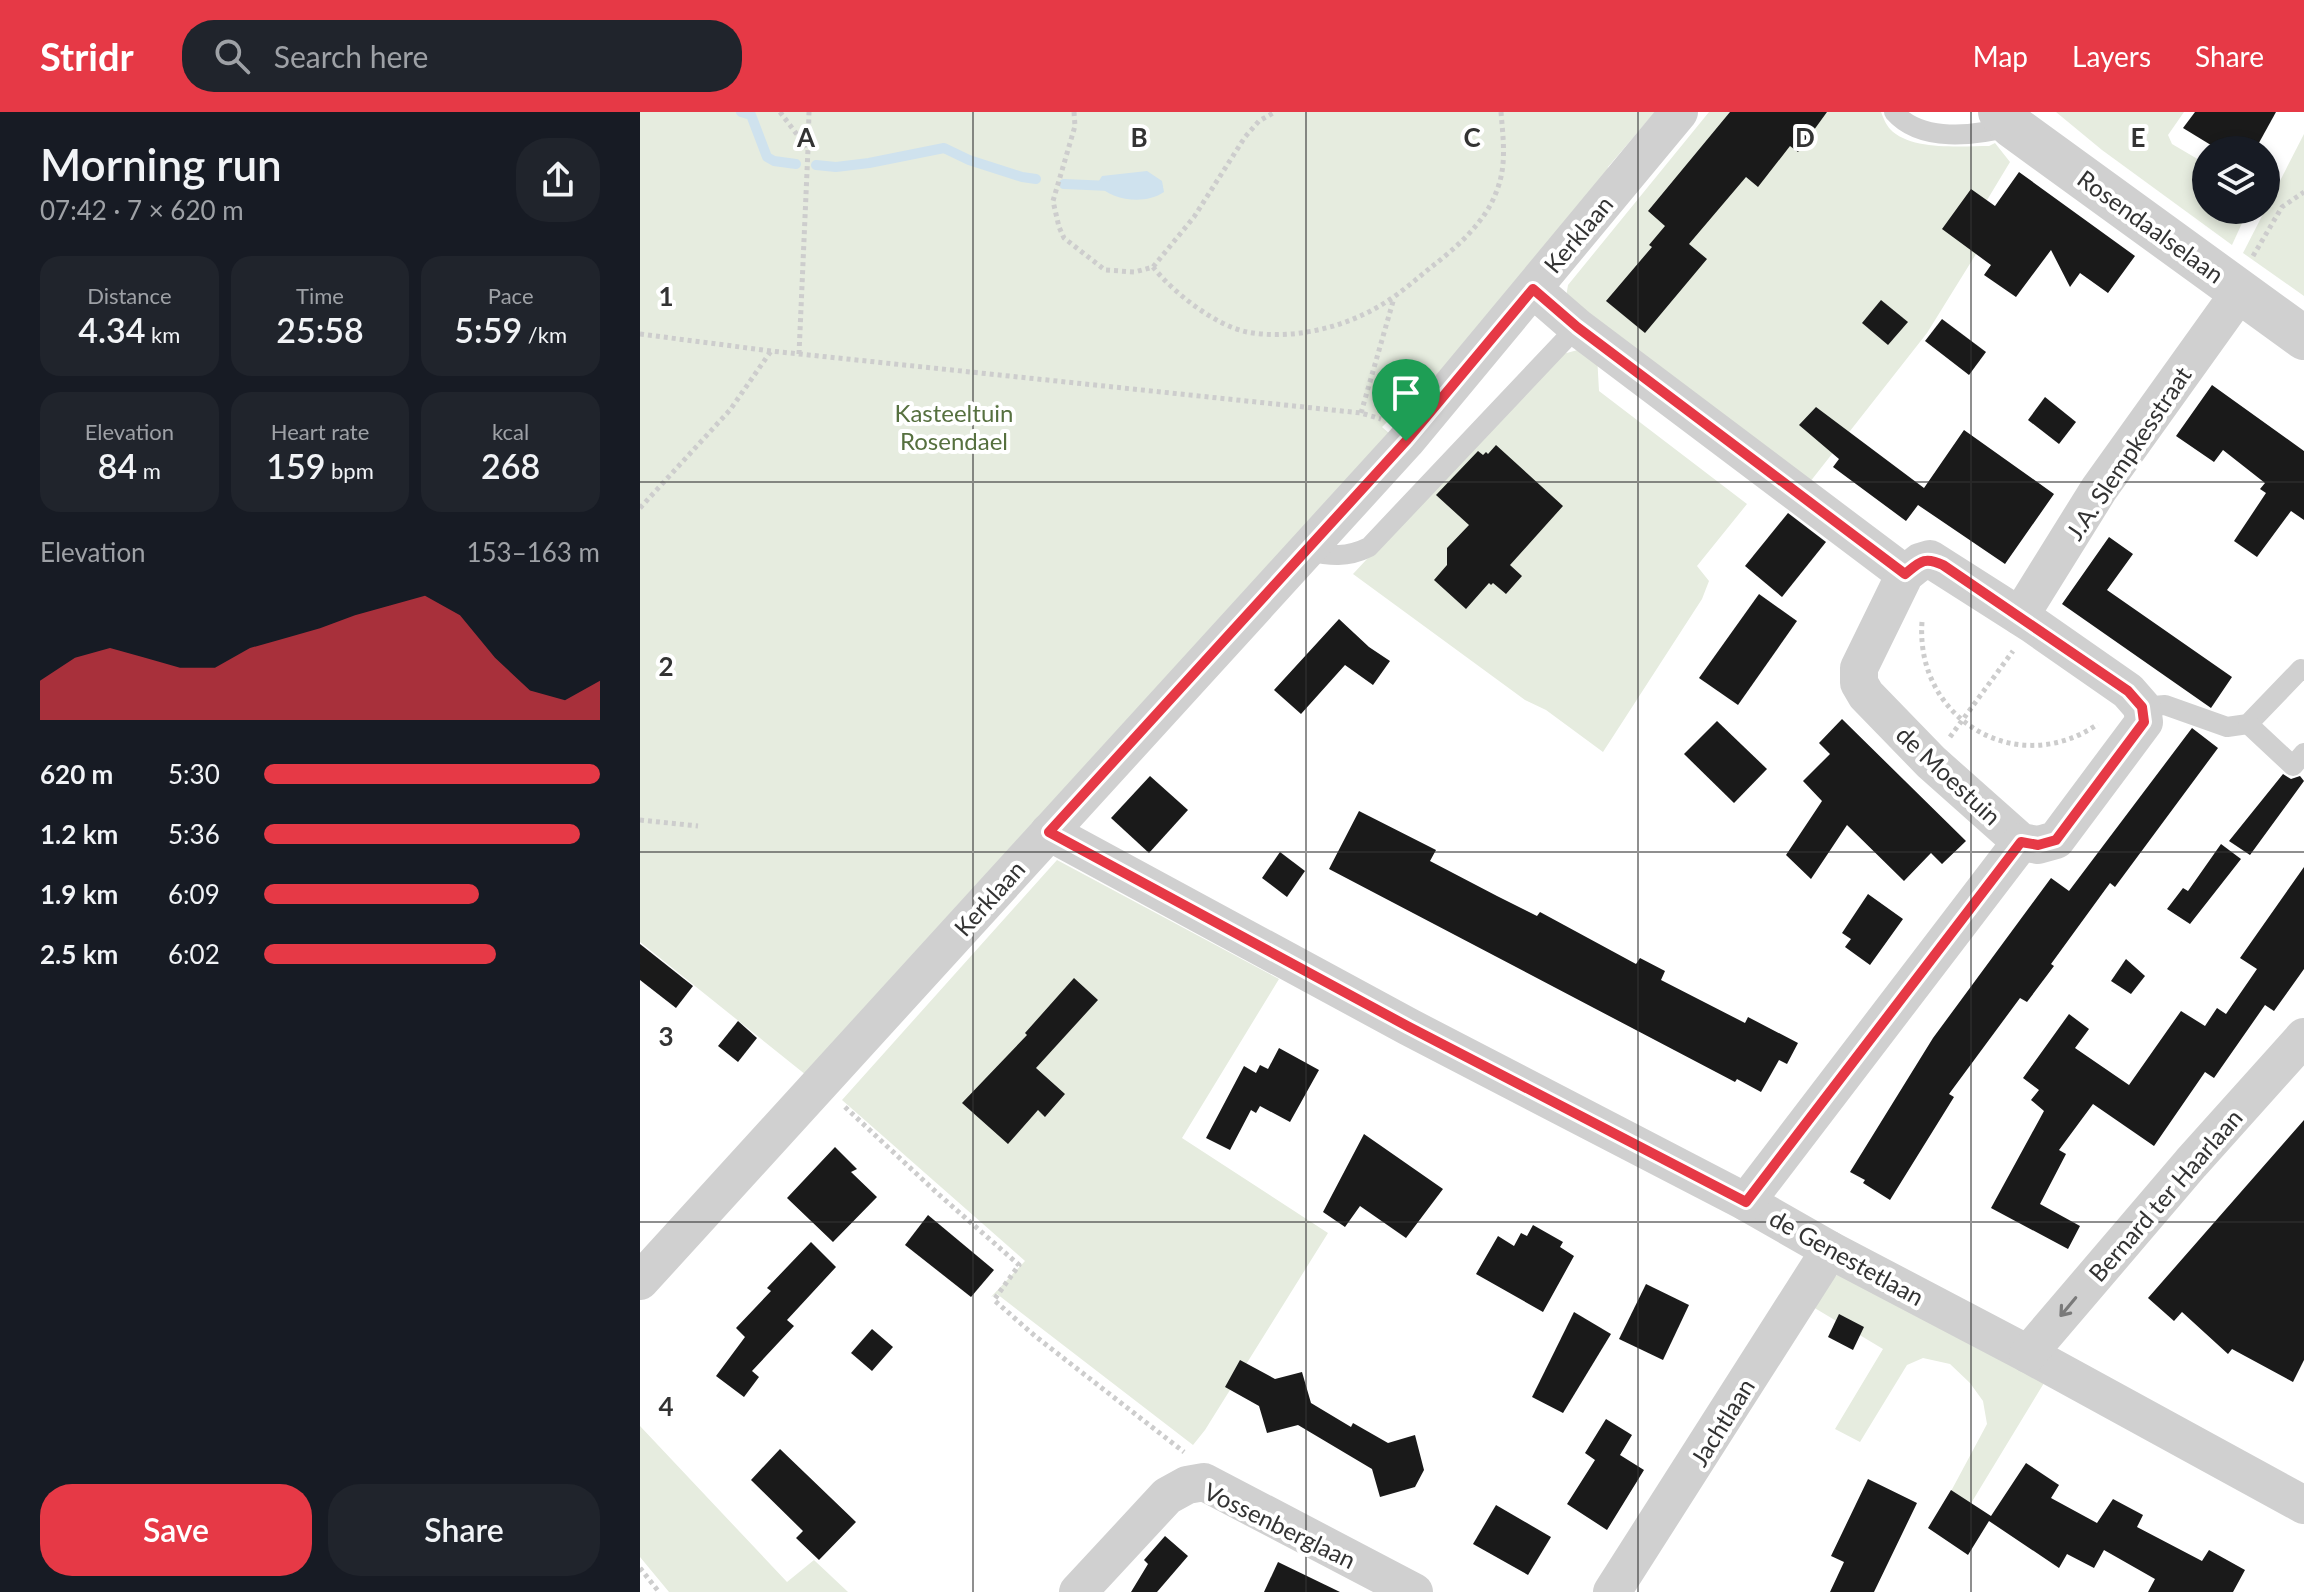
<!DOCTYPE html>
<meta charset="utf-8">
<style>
:root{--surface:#171b24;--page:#20242c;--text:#f1f3f6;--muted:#9ea1a6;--accent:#e63946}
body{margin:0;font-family:Lato,sans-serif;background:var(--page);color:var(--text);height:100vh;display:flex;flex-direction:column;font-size:30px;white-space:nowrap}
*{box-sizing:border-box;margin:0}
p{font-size:26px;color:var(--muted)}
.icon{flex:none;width:44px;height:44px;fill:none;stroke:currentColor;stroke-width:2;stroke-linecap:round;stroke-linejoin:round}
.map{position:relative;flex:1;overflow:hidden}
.panel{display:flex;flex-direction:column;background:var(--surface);width:640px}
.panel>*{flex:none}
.fabs{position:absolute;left:1552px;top:24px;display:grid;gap:16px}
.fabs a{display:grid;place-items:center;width:88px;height:88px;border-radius:50%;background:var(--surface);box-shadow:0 4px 12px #0003;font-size:40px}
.pin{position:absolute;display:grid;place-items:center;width:68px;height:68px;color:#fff;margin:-82px -34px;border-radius:50% 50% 50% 0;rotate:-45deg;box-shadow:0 0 8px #0007}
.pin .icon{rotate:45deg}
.round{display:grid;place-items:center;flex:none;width:84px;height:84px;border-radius:32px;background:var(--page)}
.summary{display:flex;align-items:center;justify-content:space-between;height:136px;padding:0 40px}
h1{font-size:44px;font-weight:600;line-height:60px}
.figures{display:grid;grid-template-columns:repeat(3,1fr);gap:12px;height:136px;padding:8px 40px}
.figures div{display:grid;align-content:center;border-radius:20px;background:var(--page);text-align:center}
.figures b{font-size:34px;font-weight:600}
.figures small{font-size:22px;font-weight:400}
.figures p{font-size:22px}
.chart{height:224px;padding:16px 40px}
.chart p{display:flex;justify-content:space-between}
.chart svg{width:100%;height:144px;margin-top:8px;fill:var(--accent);opacity:.7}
.primary-button{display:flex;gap:16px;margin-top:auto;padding:16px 40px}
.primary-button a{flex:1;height:92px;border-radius:32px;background:var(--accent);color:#fff;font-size:32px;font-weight:600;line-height:92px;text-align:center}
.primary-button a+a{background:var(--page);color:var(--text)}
ul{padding:0 40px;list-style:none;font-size:26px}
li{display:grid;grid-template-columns:128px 96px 1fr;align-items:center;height:60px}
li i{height:20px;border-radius:10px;background:var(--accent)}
header{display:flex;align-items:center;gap:48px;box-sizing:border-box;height:112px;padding:0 40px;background:var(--accent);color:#fff}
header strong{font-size:38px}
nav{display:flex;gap:44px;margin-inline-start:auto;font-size:28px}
.search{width:560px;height:72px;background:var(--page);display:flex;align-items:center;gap:20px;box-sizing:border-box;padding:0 28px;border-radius:32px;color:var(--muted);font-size:30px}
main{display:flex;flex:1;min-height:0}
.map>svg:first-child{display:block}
.green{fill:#e6ecdf}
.water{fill:#cfe2ee}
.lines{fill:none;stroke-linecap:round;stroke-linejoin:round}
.stream{stroke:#cfe2ee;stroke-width:10}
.building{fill:#1a1a1a}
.path{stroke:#cdcdcd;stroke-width:5;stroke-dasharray:4 4;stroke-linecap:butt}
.service{stroke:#d0d0d0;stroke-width:20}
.minor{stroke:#d0d0d0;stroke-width:38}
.tertiary{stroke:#d0d0d0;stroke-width:44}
.oneway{stroke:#7a7a7a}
.route-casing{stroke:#fff;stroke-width:16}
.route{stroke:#e63946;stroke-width:10}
.grid{fill:none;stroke:#333;stroke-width:2;stroke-opacity:0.55}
.labels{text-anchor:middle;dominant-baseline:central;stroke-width:8;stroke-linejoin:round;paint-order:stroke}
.street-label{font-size:24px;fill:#333;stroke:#fff}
.park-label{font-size:24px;fill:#56703f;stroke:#fff}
.grid-label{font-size:26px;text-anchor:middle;font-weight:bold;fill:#333;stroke:#fff;stroke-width:8;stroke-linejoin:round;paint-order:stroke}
</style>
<header>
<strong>Stridr</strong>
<div class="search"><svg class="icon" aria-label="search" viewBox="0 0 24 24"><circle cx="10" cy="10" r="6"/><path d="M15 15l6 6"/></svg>Search here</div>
<nav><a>Map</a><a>Layers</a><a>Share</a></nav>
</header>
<main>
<section class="panel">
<div class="summary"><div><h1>Morning run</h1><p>07:42 · 7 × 620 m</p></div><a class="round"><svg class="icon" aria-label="share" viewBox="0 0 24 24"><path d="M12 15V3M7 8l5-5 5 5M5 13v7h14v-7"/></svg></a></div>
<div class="figures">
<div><p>Distance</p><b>4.34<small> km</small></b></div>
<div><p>Time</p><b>25:58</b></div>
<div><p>Pace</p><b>5:59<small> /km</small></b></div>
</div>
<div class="figures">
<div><p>Elevation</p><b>84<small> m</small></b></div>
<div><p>Heart rate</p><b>159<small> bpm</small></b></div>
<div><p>kcal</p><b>268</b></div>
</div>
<div class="chart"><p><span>Elevation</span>153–163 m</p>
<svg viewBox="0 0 160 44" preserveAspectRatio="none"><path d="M0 44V32L10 25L20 22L30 25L40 28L50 28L60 22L70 19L80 16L90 12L100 9L110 6L120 12L130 25L140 35L150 38L160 32V44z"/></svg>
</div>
<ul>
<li><b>620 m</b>5:30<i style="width:100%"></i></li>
<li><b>1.2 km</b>5:36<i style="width:94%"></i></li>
<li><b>1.9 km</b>6:09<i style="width:64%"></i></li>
<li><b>2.5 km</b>6:02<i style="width:69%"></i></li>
</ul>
<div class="primary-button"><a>Save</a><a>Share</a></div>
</section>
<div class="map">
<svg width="1664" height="1480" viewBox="0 0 1664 1480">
<rect width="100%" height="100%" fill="#fff"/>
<g class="green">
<path d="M0,0h1015l-47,55 -2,10 -210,249 -7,-6 -7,7 8,7 -584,641 -166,-133z"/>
<path d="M1069,0h172c2,5 5,13 9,17 20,22 72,17 99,17l6,-3 15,19 -38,63 4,29 -49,79 -121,154 -240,-190 2,-12z"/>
<path d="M1416,0h128l-16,23 4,9 34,20v46h42l-16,35 -130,-95z"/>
<path d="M1664,22v162l-61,-43z"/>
<path d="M945,236l12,7 2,36 148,113 -50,62 12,15 -7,18 -99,153 -57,-42 -21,-10 -172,-126 119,-128 91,-92z"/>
<path d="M417,748l222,119 -97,159 146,95 -123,197 -12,15 -196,-151 -6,3 34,-36 -183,-161z"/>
<path d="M1198,1162l206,109 -85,140 -17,-15 45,-84 -4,-23 -13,-18 -20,-19 -27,-6 -16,7 -47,77 -25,-13 48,-80 -70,-42 13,-22z"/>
<path d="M0,1314l147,156 27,-22 34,32h-179l-29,-35z"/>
</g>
<path class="water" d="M507,59l15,10 2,11c-19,13 -52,9 -67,-8l5,-8z"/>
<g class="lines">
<g class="stream">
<path d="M101,0l10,3 16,42 7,4 22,3"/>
<path d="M176,53l20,2 33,-4 75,-15 25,12 53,17 14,2"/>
<path d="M424,72l46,2"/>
</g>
</g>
<g class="building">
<path d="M1090,0h97l-29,40 -8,-6 -32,41 -12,-10 -57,67 18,15 -62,74 -39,-32 46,-54 -3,-2 16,-19 -17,-15z"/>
<path d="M1555,0h81l-21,38h-36l-36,-22z"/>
<path d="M1379,60l116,84 -27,37 -28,-20 -10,14 -19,-37 -35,47 -32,-22 7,-10 -49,-36 29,-40 24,17z"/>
<path d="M1241,188l27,22 -20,23 -26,-22z"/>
<path d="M1302,207l44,33 -17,23 -44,-34z"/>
<path d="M1572,273l92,66v69l-13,-9 -34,46 -23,-16 32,-48 -6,-4 5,-6 -42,-33 -9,12 -38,-26z"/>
<path d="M1405,285l31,25 -17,22 -31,-24z"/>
<path d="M1176,295l108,81 40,-58 90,64 -49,70 -87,-59 -12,16 -73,-54 6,-8 -40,-34z"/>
<path d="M856,333l67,61 -53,59 12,11 -16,18 -13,-11 -2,2 -2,-2 -23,26 -32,-29 13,-15v-17l22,-23 -33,-30 42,-44 5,4 3,-3 2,2z"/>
<path d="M1148,401l38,29 -44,55 -37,-31z"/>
<path d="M1469,425l24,17 -26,36 125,87 -21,31 -149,-104z"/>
<path d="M1119,482l38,27 -59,84 -39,-27z"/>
<path d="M699,507l30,28 21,14 -17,24 -28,-20 -44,49 -27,-24z"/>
<path d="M1202,607l124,122 -24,23 -11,-11 -27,28 -57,-56 -36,54 -25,-24 36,-54 -19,-20 27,-27 -11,-11z"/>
<path d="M1077,609l50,48 -33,34 -50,-49z"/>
<path d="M1552,616l26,20 -103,139 -5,-4 -59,81 3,2 -27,36 -7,-4 -71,96 5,3 -64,103 -27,-17 2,-3 -15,-8 83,-134 118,-160 18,13z"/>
<path d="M1643,662l8,5 9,-3 4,5 -54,74 -21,-14z"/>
<path d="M510,664l38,34 -39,43 -38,-35z"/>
<path d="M719,699l77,39 -6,11 67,35 40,20 3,-4 96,52 4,-6 25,13 -4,9 84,43 3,-6 50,26 -11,21 -8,-4 -18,32 -24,-13 -2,3 -406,-213z"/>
<path d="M1581,732l20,15 -51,65 -23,-15 16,-21 5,3z"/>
<path d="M640,740l25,19 -18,26 -25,-19z"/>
<path d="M1664,755v102l-30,42 -9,-6 -51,73 -9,-6 -51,74 -61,-42 -34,46 7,4 -26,50 40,22 -12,23 -77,-41 53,-97 -13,-11 8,-10 -16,-12 46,-64 20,15 -14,19 54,37 52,-74 24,15 12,-18 9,6 31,-45 -17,-11z"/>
<path d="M1228,782l35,25 -33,46 -25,-18 6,-8 -9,-6z"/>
<path d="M0,832l53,42 -17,22 -36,-28z"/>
<path d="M1486,847l19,17 -14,18 -20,-13z"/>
<path d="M434,866l24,22 -62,68 29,26 -20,23 -7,-7 -30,34 -46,-41 65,-68 -2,-2z"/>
<path d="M98,909l19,17 -19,24 -20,-16z"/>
<path d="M639,936l40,22 -29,52 -30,-16 -4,7 -5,-3 -21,40 -24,-12 38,-72 12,7 4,-8 8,4z"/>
<path d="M1664,1008v240l-11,22 -61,-33 -4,5 -46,-42 -8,9 -26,-23z"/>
<path d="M724,1022l79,55 -37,49 -46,-32 -15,21 -22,-15z"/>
<path d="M195,1035l22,22 -6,3 26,25 -44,45 -46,-44z"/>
<path d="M288,1103l66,55 -23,27 -66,-52z"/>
<path d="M893,1113l30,17 -3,5 14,9 -31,56 -67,-38 22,-38 16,10 7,-13 6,3z"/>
<path d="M171,1130l25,25 -49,53 7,6 -42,45 7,6 -15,20 -28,-21 29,-39 -9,-9 35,-37 -4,-3z"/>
<path d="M1006,1172l43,21 -26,55 -44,-21z"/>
<path d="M934,1200l37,22 -48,79 -31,-16z"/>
<path d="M1199,1202l25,13 -11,23 -25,-13z"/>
<path d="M232,1217l21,18 -21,24 -21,-18z"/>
<path d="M600,1248l35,19 27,-7 9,31 40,24 2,-4 35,20 27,-8 9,35 -9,17 -35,10 -8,-28 -74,-44 -31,8 -8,-27 -34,-19z"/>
<path d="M966,1307l26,16 -12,20 24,15 -37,60 -40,-26 28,-44 -10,-7z"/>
<path d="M140,1337l76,73 -37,38 -23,-22 7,-7 -52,-51z"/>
<path d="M1386,1351l33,22 -8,13 46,25 16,-24 30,16 -6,12 65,34 7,-11 36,20 -12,22h-85l7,-13 -51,-29 -10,18 -27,-14 -8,14 -70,-47 -21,34 -40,-27 23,-38 40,26z"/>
<path d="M1228,1367l49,24 -43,89h-44l14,-30 -13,-6z"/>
<path d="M856,1393l55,32 -23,38 -55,-31z"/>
<path d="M525,1424l23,20 -31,36h-26l17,-28 -4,-4z"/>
<path d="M638,1450l62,30h-76z"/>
</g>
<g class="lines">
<g class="path">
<path d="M140,0l28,37 1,-37"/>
<path d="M434,0l1,14 -22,75 6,26 5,11 41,32 30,2 18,-5 41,-50 51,-80 14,-16 16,-9"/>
<path d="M1613,144l29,-49 22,-15"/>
<path d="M513,155c20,25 61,58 94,65 42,8 92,-3 129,-24 20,-11 37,-26 54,-40 26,-20 56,-46 67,-78 10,-25 6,-52 4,-78"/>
<path d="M0,222l131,17 590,62 20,6"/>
<path d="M159,242l9,-205"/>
<path d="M721,301l33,-115"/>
<path d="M0,396l90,-98 41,-59"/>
<path d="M1282,510c-7,97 95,158 176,102"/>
<path d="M1310,625l63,-86"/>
<path d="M0,708l58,6"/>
<path d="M205,995l91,85 83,73 -25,35 41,36 149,116"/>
<path d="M0,1456l19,24"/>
</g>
<g class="service">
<path d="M1254,0c27,31 81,24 118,14"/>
<path d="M667,439c23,5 40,7 62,-4l208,-220"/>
<path d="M1502,595l23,-2 62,22 21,-3 53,-55 3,2"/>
<path d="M1608,612l45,42 11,-13"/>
</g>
<g class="minor">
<path d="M893,177l44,38 328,247"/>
<path d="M1290,447l102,65 96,67 14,16 2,15 -88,118 -18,5 -17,-3 -90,-80 -65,-67 -7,-12v-15l46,-94 15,-12z"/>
<path d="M1380,504l79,-127 141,-197"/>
<path d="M409,720l360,195 337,175 84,48 198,104 276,151"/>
<path d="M1106,1090l275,-360"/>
<path d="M0,1169l766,-840 273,-329"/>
<path d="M1388,1242l163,-191 113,-126"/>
<path d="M438,1480l89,-96 20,-11 17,-3 210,110"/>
<path d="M972,1480l218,-342"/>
</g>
<path class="tertiary" d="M1360,0l12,14 292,212"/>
</g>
<defs><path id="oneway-shaft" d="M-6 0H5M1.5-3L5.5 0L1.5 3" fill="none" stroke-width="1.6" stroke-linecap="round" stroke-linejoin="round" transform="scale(2)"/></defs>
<use class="oneway" href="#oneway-shaft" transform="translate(1428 1195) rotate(130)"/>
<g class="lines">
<defs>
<path id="route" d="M893,177l44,38 328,247c15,-12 19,-18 38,-9l185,126 14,16 2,15 -88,118 -18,5 -17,-3 -275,360 -337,-175 -360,-195 357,-391z"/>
</defs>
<use href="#route" class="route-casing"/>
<use href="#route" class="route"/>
</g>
<path class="grid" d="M333,0v1480M666,0v1480M998,0v1480M1331,0v1480M0,370h1664M0,740h1664M0,1110h1664"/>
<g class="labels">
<g class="street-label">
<text transform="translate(1511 114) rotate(36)">Rosendaalselaan</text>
<text transform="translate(938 122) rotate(-50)">Kerklaan</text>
<text transform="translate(1488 341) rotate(-56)">J.A. Slempkesstraat</text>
<text transform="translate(1309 663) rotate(43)">de Moestuin</text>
<text transform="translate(349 786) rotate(-48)">Kerklaan</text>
<text transform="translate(1525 1083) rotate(-49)">Bernard ter Haarlaan</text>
<text transform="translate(1207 1145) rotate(29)">de Genestetlaan</text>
<text transform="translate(1082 1310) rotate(-58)">Jachtlaan</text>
<text transform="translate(640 1413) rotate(26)">Vossenberglaan</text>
</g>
<g class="park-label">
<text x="314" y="300">Kasteeltuin<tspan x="314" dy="28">Rosendael</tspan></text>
</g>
</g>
<g class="grid-label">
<text x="166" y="35">A</text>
<text x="499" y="35">B</text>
<text x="832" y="35">C</text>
<text x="1165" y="35">D</text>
<text x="1498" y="35">E</text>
<text x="26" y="194">1</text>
<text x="26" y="564">2</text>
<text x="26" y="934">3</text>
<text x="26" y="1304">4</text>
</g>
</svg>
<div class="fabs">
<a><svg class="icon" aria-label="layers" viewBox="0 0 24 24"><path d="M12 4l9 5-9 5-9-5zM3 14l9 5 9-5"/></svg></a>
</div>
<div class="pin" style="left:766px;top:329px;background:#1e9e55"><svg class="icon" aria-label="arrive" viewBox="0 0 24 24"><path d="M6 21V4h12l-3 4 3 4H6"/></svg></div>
</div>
</main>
